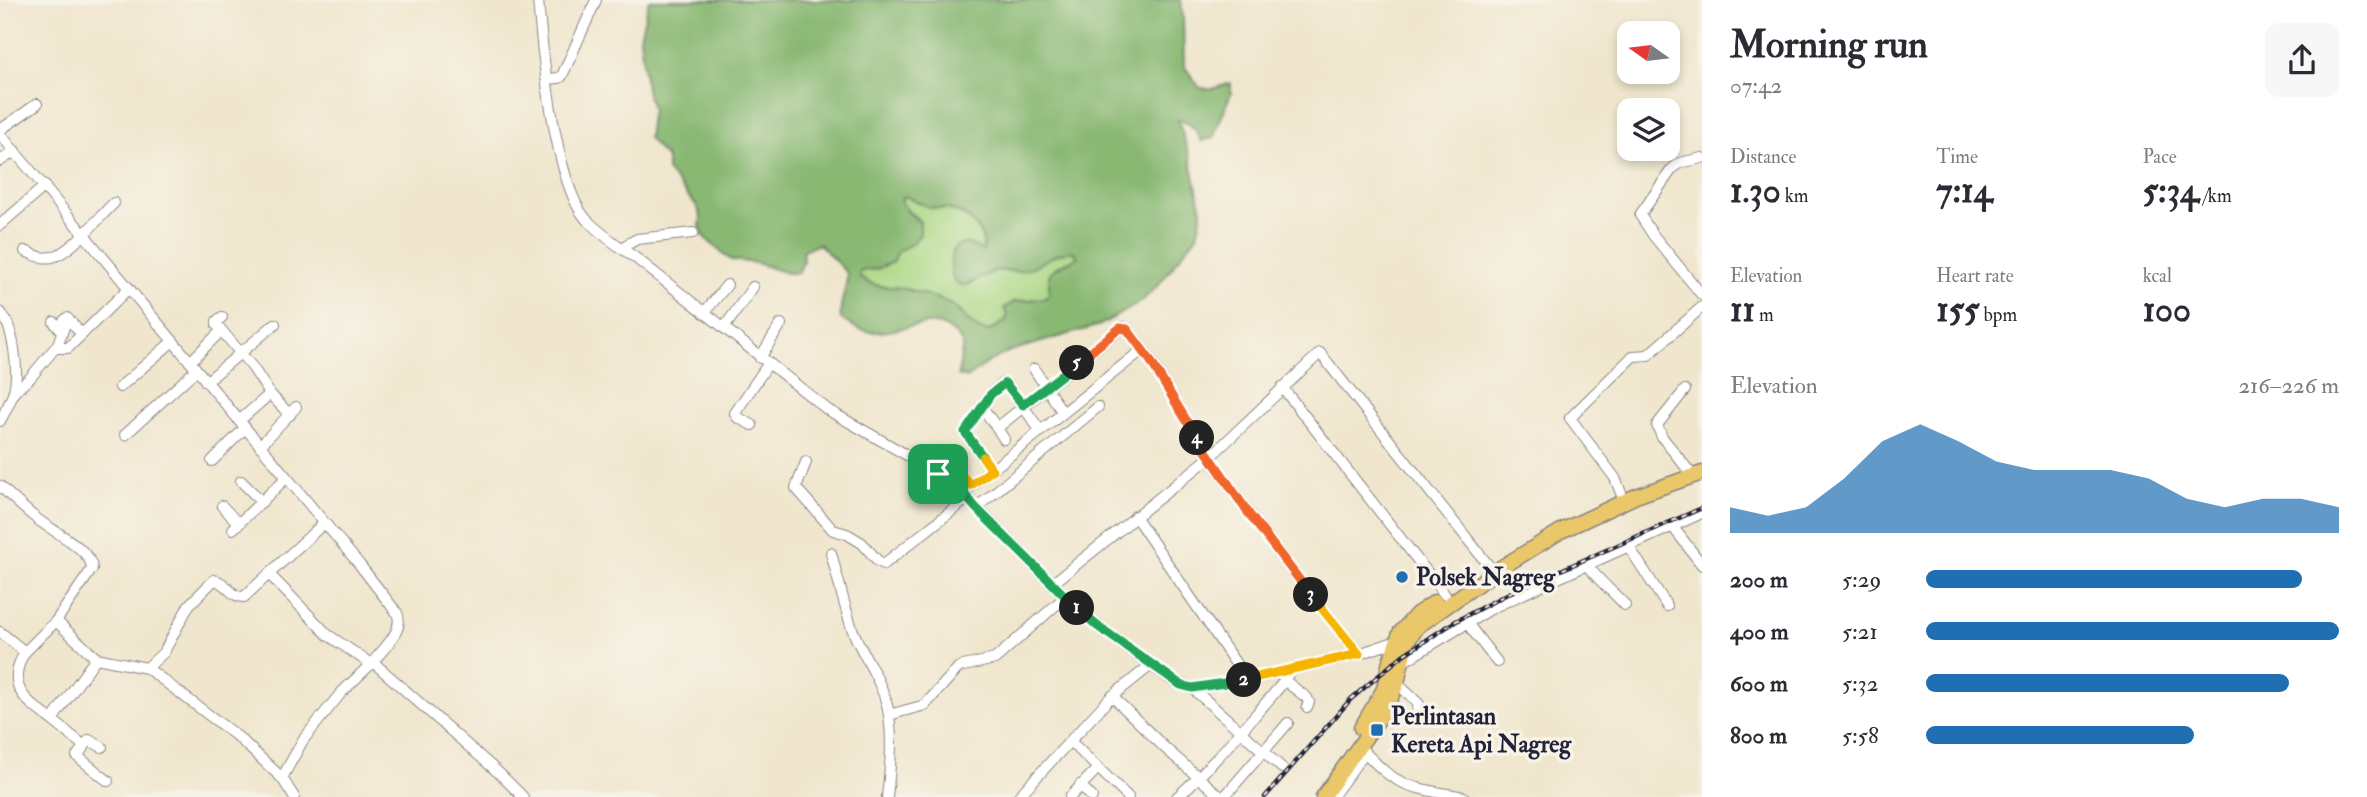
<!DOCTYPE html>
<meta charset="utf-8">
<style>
:root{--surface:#fff;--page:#f7f7f7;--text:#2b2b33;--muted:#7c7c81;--accent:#1f6fb2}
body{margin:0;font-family:"IM FELL Double Pica",serif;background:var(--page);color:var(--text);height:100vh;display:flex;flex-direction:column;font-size:26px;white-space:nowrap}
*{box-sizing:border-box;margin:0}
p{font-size:23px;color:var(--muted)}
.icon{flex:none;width:38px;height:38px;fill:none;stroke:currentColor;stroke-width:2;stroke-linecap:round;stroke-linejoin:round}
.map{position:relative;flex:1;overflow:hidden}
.side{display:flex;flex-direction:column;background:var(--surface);width:665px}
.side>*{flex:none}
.needle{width:46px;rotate:284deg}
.buttons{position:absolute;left:1617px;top:21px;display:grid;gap:14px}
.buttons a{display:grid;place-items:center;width:63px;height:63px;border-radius:14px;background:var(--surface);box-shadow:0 4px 10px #0003;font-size:35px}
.pin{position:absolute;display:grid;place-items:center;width:60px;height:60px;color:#fff;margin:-30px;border-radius:14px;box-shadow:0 4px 10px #0006}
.km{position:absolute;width:35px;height:35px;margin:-18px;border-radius:50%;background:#222;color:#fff;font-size:19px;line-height:35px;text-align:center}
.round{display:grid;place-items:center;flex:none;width:74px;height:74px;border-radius:14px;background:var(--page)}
.head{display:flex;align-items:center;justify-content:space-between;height:119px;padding:0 28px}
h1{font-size:38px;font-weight:700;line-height:52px}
.figures{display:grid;grid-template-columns:repeat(3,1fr);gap:10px;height:119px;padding:7px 28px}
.figures div{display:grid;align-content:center}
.figures b{font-size:35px;font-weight:700}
.figures small{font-size:19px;font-weight:400}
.figures p{font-size:19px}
.chart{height:196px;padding:14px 28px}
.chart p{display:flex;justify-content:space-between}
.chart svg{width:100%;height:126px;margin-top:7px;fill:var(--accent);opacity:.7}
ul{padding:0 28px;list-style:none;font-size:23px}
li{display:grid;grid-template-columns:112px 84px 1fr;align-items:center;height:52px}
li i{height:18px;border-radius:9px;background:var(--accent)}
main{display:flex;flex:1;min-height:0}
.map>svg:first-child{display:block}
.green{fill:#abd885;stroke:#667d60;stroke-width:2}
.forest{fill:#88b872;stroke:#556d56;stroke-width:2;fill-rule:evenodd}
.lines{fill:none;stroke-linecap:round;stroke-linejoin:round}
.minor-casing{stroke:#898484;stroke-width:12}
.highway-casing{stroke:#898484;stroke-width:17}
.minor{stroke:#fff;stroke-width:10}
.highway{stroke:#eac769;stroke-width:14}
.rail-casing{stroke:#22223b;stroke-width:4.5}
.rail{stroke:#f7f3e8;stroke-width:2;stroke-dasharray:5;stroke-linecap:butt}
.split-1-casing{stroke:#fff;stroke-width:14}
.split-2-casing{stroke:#fff;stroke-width:14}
.split-3-casing{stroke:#fff;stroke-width:14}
.split-4-casing{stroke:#fff;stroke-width:14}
.split-5-casing{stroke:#fff;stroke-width:14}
.split-6-casing{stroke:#fff;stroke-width:14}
.split-7-casing{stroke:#fff;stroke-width:14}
.split-1{stroke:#22a559;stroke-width:9}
.split-2{stroke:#22a559;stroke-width:9}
.split-3{stroke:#f5b400;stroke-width:9}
.split-4{stroke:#f0652b;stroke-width:9}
.split-5{stroke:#f0652b;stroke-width:9}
.split-6{stroke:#22a559;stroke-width:9}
.split-7{stroke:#f5b400;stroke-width:9}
.poi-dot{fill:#1f6fb2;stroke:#f7f3e8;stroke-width:2.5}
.labels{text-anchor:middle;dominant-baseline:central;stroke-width:7;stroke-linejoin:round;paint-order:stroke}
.poi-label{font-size:24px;font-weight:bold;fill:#22223b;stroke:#f7f3e8;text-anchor:start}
</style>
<main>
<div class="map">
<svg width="1702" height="797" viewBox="0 0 1702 797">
<rect width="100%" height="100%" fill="#f7f3e8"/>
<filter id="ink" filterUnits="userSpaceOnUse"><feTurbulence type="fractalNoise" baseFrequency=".0143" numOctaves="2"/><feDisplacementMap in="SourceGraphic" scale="14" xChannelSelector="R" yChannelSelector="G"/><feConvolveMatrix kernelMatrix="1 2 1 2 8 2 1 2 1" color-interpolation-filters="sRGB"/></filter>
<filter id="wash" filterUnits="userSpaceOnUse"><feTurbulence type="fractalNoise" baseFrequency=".00686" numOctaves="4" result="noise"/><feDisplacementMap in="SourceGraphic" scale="28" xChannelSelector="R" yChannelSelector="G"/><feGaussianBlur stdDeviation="1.57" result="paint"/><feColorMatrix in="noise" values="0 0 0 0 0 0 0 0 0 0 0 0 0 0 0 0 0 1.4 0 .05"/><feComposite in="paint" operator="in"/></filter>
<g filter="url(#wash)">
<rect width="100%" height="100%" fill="#f0e6cd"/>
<path class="green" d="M902,195c10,3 18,9 27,11 7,3 15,2 22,4 18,5 36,23 32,42 -20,-13 -29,-11 -32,13l17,20c8,-4 16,-11 25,-14 7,-2 15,1 23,0 20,-3 37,-21 58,-19l4,5 -22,10 -7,10 1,17 -5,4 -31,4 -10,6 3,6 -1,6c-6,4 -13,11 -19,11 -15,0 -26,-22 -39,-28 -12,-6 -29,-10 -42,-14 -19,-4 -29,1 -46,-12l-1,-6 18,-2 25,-22 11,-4 7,-9v-12c-7,-9 -21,-13 -18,-27z"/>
<path class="forest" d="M649,0h532l2,18 1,48 16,22 12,1 19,-6v10l-18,45 -12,3c-4,-13 -10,-18 -23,-21l12,37 12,55 -5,23 -39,50 -17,17 -41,23 -90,26 -22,11 -21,16 -9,-3 5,-31c-26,-41 -61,-6 -97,-13 -10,-1 -17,-7 -25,-12 -3,-16 7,-30 6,-46l-28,-29 -17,7 1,11 -5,11h-11l-30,-10 -26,-3 -26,-22 -5,-11 1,-11 -5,-11 -29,-34v-12l-19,-21 4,-30 -6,-19 -6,-52zM903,196c9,2 17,8 26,11 8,2 15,1 23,3 17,4 35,23 31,41l-16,-8 -12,4c-4,8 -5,18 -3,27 4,26 32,-1 44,-3 9,-2 18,1 28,-1 18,-4 30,-20 50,-18l4,5 -27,14 -2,6v17l-4,4 -31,4 -10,7 3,5 -1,6c-6,4 -13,11 -19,11 -15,0 -26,-22 -39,-28 -13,-6 -29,-10 -42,-14 -19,-4 -29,1 -46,-12v-6l17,-2 16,-7 5,-11 15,-8 7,-9v-12l-13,-11 -6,-10z"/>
</g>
<g filter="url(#ink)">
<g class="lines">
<defs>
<g id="minor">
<path d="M538,0c4,49 17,184 48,219 15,16 34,28 51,40l191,151 103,59 32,24 81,83 52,49 77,56 19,7 55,-8 112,-26 32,-11 11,-1"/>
<path d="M547,79l12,-1 3,-2 34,-76"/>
<path d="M0,130l37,-26"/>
<path d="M0,134l359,430 38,49c8,17 -14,36 -24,49l127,112 23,23"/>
<path d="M1702,158l-22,5 -8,6 -32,46 13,20 49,60"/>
<path d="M0,161l15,-10"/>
<path d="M0,225l45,-39"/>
<path d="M621,248l16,-9 56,-6"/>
<path d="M25,251c9,4 17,8 27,6 19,-4 47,-40 62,-54"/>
<path d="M0,312c14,14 19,60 14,79 -3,10 -9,21 -14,30"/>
<path d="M704,313l23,-28"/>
<path d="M222,317l-5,4v4l36,43 17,26 20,21"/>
<path d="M54,322l4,5 9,-9 15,16"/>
<path d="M724,328l29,-41"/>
<path d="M57,347l9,-26"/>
<path d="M760,358l21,-34"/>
<path d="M190,362l31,-31"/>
<path d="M1034,369l29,44"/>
<path d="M206,382l69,-58"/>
<path d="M120,387l53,-46"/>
<path d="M1282,387l163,208"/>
<path d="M1685,390l-28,35 5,12 31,39"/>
<path d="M14,392l16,-14 25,-30h13l61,-60"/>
<path d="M982,407l15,21 126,-101 4,2 24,31 58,98 -157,126"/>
<path d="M239,421l31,-27"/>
<path d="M752,425l-15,-8 -2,-4 33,-49"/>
<path d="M997,428l7,11"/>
<path d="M125,435l71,-65"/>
<path d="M260,446l36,-39"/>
<path d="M212,461l33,-33"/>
<path d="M806,462l-10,26 37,42 14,4 15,9 16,18 6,3 84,-66"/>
<path d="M992,470l-27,-38 26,-38 12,-11 4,1 33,46"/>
<path d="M938,474l9,-12h3l21,23"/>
<path d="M241,481l21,21"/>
<path d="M0,486c12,11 24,23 37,33 15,12 55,30 55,50l-36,52"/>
<path d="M963,493l179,-143"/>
<path d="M1625,503l-10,-25 -45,-60 63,-62 15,-1 54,-48"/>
<path d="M222,506l17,18"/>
<path d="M976,508l122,-101"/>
<path d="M1135,516l112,164"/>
<path d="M1673,527l29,38"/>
<path d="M233,529l53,-51"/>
<path d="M1629,547l38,59"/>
<path d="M831,553c7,25 13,53 22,78 11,28 33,55 36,85 4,26 1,54 -2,81"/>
<path d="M1587,565c11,15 25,26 38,40"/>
<path d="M270,575l58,60 43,29"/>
<path d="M1467,623l30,39"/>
<path d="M0,632l25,20 31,-31 40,37 51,10 8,6 84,64 43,40"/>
<path d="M25,652c-20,33 -1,48 27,68l44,-62"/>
<path d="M1359,654l-64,-79 -86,-117 111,-105 169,213"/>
<path d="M1401,663l93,-56 208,-94"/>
<path d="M147,668l17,-16 25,-47 25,-25c12,1 17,18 30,17l80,-74"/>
<path d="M1284,680l23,18 2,4 -2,5"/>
<path d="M1397,683l22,21 -2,9"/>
<path d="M1192,688l90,80"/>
<path d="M1112,696l53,52 56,49"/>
<path d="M889,715l36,-10 34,-38 36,-8 70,-62"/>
<path d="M52,720l31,25"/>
<path d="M1071,742l57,55"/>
<path d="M102,747l-13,-7 -12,16 31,25"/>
<path d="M1358,747c11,8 19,19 30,27 20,16 51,18 76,23"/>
<path d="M1080,785l12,12"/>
<path d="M294,797l-12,-19 21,-38 38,-47 32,-31"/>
<path d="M1018,797l92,-99 41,-33"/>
<path d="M1070,797l28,-29"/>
<path d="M1177,797c32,-28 59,-60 87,-92 9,-11 21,-22 26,-35"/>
<path d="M1224,797l64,-74"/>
<path d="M1332,797l33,-45"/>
</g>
<g id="highway">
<path d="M1361,728l23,-39 5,-24 11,-32 17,-19 18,-12"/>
<path d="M1323,797l64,-90 10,-24 9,-40 12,-17 84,-59 59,-36 75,-35 66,-23"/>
</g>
</defs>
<use href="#minor" class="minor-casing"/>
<use href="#highway" class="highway-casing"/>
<use href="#minor" class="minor"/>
<use href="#highway" class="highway"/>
<defs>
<path id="rail" d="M1265,797l86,-98 52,-44 53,-34 55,-29 191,-84"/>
</defs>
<use href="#rail" class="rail-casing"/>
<use href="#rail" class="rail"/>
</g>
</g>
<g class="lines" filter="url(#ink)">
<defs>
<path id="split-1" d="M938,474l25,19 13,15 101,100"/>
<path id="split-2" d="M1077,608l19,17 85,60 11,3 52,-8"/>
<path id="split-3" d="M1244,680l115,-26 -48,-59"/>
<path id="split-4" d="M1197,438l52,76 62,81"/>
<path id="split-5" d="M1077,363l43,-35 7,1 23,31 47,78"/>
<path id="split-6" d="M983,457l-18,-25 26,-38 14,-11 18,22 54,-42"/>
<path id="split-7" d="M938,474l9,-12h3l21,23 21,-15 -9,-13"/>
</defs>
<use href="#split-1" class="split-1-casing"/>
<use href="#split-2" class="split-2-casing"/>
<use href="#split-3" class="split-3-casing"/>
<use href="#split-4" class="split-4-casing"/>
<use href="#split-5" class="split-5-casing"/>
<use href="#split-6" class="split-6-casing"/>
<use href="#split-7" class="split-7-casing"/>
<use href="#split-1" class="split-1"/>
<use href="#split-2" class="split-2"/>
<use href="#split-3" class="split-3"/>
<use href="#split-4" class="split-4"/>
<use href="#split-5" class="split-5"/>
<use href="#split-6" class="split-6"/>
<use href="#split-7" class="split-7"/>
</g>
<g class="poi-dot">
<circle cx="1402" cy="577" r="7"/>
<rect x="1370" y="723" width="14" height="14" rx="3.5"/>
</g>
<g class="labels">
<g class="poi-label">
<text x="1416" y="577">Polsek Nagreg</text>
<text x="1391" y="716">Perlintasan<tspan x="1391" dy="28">Kereta Api Nagreg</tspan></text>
</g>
</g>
</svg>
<div class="buttons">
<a><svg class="needle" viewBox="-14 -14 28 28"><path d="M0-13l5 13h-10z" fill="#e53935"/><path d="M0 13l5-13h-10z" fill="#7c7c81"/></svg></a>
<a><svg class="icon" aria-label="layers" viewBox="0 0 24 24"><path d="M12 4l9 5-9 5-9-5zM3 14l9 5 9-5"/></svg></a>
</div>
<div class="pin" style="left:938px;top:474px;background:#1e9e55"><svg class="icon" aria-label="arrive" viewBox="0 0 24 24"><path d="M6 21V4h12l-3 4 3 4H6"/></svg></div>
<b class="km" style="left:1077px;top:608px">1</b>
<b class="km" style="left:1244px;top:680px">2</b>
<b class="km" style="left:1311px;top:595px">3</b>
<b class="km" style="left:1197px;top:438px">4</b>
<b class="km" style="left:1077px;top:363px">5</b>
</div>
<section class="side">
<div class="head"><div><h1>Morning run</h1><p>07:42</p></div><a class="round"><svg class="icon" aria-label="share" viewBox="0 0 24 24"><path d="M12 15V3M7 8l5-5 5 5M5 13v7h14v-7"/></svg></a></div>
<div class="figures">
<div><p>Distance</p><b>1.30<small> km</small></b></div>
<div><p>Time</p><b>7:14</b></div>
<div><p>Pace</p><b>5:34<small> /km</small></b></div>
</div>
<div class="figures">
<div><p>Elevation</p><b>11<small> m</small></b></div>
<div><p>Heart rate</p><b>155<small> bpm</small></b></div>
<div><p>kcal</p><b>100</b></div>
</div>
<div class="chart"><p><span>Elevation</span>216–226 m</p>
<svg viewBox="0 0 160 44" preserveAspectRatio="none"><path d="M0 44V35L10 38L20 35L30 25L40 12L50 6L60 12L70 19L80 22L90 22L100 22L110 25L120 32L130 35L140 32L150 32L160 35V44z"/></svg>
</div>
<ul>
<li><b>200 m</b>5:29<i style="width:91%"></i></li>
<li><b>400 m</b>5:21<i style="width:100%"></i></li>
<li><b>600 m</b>5:32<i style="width:88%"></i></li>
<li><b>800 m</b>5:58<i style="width:65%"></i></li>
</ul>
</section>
</main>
